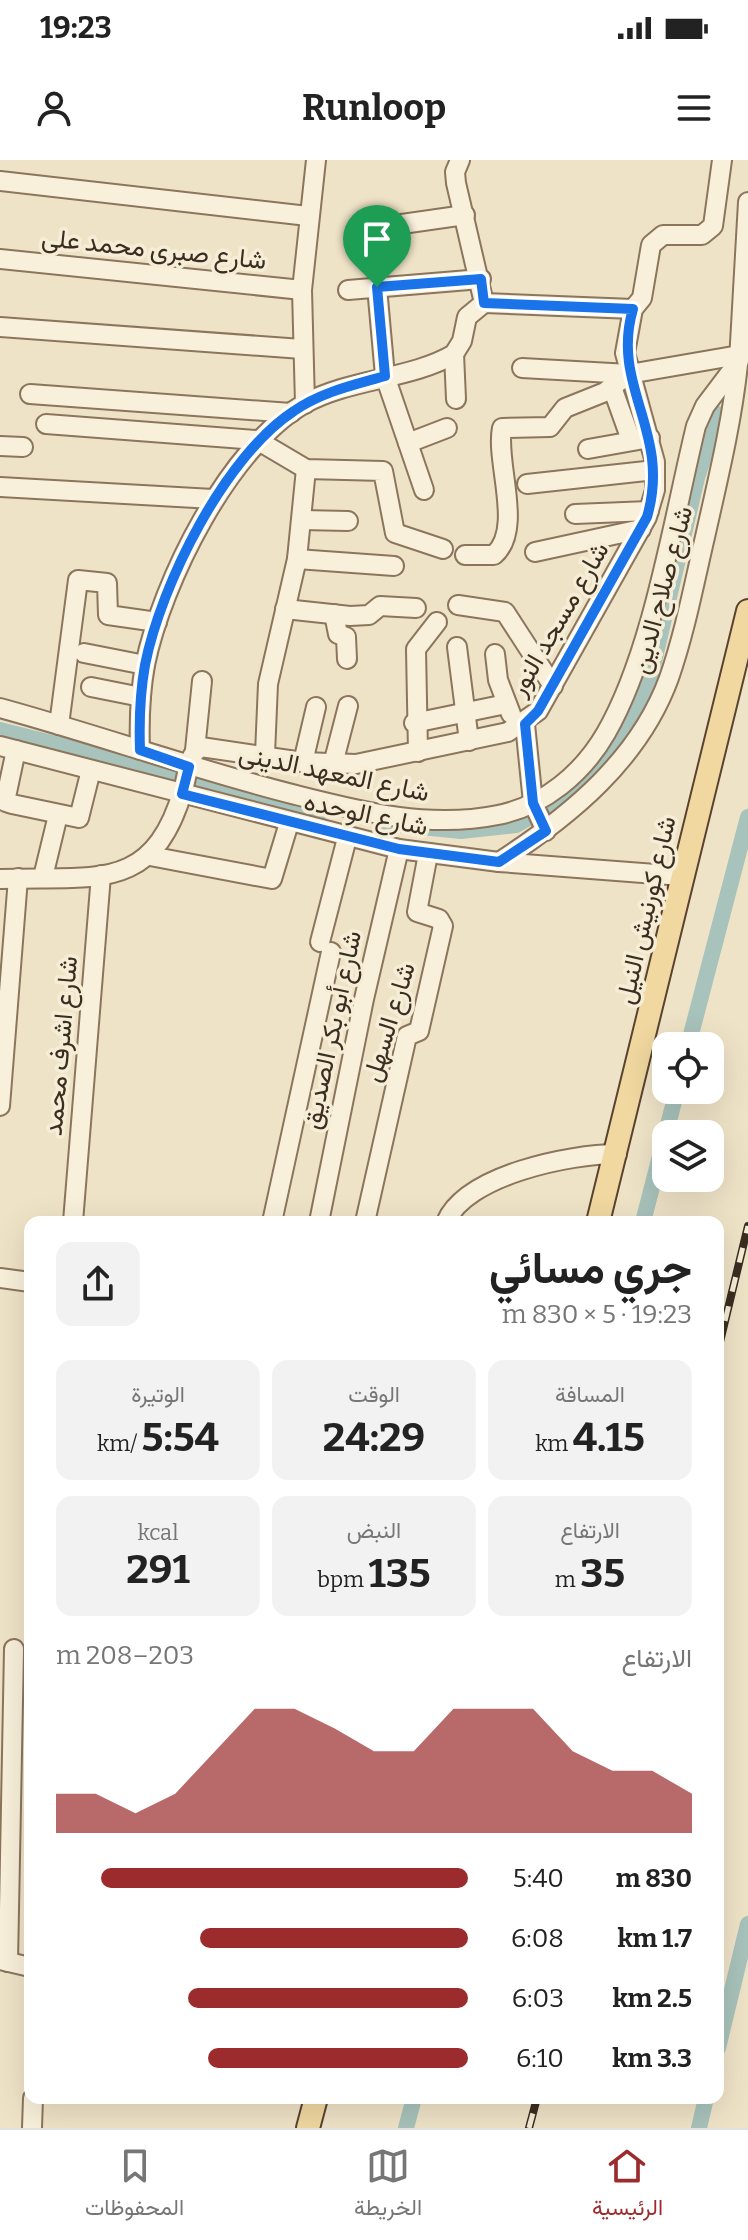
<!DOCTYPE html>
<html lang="ar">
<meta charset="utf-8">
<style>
:root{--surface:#fff;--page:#f2f2f2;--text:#222;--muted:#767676;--line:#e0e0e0;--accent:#9b2b2c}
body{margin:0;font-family:Bitter,Vazirmatn,serif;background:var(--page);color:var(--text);direction:rtl;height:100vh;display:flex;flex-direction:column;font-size:30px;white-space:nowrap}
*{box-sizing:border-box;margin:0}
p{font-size:26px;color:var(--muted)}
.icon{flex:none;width:44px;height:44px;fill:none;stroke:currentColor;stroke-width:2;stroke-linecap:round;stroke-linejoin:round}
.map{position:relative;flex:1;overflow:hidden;direction:ltr}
.panel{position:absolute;left:24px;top:1056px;width:700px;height:888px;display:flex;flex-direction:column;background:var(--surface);border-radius:16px;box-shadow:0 8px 32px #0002;direction:rtl}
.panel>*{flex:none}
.fabs{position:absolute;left:652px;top:872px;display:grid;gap:16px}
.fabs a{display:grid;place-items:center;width:72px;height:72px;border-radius:16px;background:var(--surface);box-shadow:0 8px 32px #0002;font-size:40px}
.pin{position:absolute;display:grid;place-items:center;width:68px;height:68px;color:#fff;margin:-82px -34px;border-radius:50% 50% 50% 0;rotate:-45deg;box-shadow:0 0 8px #0007}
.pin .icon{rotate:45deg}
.round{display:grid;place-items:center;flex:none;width:84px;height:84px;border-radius:16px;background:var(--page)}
.headline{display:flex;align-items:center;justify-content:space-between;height:136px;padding:0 32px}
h1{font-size:44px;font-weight:700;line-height:60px}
.metrics{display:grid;grid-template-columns:repeat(3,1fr);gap:12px;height:136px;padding:8px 32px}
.metrics div{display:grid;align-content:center;border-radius:16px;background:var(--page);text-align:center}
.metrics b{font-size:40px;font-weight:700}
.metrics small{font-size:22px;font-weight:400}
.metrics p{font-size:22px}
.chart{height:224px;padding:16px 32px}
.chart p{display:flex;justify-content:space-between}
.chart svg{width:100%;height:144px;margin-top:8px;fill:var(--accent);opacity:.7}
ul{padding:0 32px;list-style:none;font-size:26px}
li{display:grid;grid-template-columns:128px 96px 1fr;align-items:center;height:60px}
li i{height:20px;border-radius:10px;background:var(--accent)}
.status{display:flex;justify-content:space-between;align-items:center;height:56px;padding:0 40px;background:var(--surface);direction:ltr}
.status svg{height:22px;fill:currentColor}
header{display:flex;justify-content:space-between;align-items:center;height:104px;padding:0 32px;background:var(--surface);font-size:36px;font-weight:700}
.dock{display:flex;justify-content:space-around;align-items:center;height:112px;border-top:2px solid var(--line);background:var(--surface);font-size:22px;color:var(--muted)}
.dock a{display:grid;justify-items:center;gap:4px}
.dock .active{color:var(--accent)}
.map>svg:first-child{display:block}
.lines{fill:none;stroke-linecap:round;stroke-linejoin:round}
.canal{stroke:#a8c3bb;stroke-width:16}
.minor-casing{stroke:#8b755c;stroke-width:22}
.major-casing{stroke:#594330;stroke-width:26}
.minor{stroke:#f9f0db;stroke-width:18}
.major{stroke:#f1d8a0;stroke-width:22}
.rail-casing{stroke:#3b2d20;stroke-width:8}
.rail{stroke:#f6edd7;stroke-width:5;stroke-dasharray:15;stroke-linecap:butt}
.route-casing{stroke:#fff;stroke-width:16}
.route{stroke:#1a73e8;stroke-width:10}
.labels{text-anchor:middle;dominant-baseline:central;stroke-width:7;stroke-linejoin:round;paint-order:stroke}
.street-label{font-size:26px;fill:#3b2d20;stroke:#f6edd7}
</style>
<div class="status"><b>19:23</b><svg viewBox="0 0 49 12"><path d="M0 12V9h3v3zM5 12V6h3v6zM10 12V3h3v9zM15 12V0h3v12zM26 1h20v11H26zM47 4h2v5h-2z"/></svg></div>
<header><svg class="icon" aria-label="menu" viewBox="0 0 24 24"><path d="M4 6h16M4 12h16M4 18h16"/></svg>Runloop<svg class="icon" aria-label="person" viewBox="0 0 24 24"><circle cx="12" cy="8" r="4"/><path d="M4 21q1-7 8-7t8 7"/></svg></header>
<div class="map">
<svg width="748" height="1968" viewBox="0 0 748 1968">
<rect width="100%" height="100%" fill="#efe3c7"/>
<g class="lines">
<g class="canal">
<path d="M0,570l324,81"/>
<path d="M382,663l79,8 55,-6 56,-32 46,-49 31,-61 48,-205 21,-64"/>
<path d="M688,886l60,-229"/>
<path d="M643,1062l34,-132"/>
<path d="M718,1888l30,-124"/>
<path d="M406,1968l8,-30"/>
<path d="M699,1968l7,-30"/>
</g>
<defs>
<g id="minor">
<path d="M0,21l308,35"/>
<path d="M360,70l105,-15"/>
<path d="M0,99l302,31"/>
<path d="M377,127l8,89 39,114"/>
<path d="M348,130l133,-11"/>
<path d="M484,143l149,6"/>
<path d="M0,167l302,22"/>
<path d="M454,194l2,45"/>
<path d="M522,208l107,6 110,-19"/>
<path d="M612,227l19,53"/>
<path d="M30,234l261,19"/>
<path d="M305,244l-3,-114 14,-130"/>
<path d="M46,264l211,16 49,29 77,2 12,62 48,16"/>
<path d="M408,283l39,-15"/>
<path d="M0,286l23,1"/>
<path d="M588,289l62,-11"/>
<path d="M527,324l128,-14"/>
<path d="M0,327l213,12"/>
<path d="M575,354l74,-3"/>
<path d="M302,360l46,1"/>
<path d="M535,392l106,-23"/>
<path d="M465,395h29c30,-26 1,-93 8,-127l48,-1 15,-19 40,-16 24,-18"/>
<path d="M297,399l97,7"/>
<path d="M458,445l47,7 48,74"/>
<path d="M285,449l65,7 19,-1 11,-9 36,2"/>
<path d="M334,454l4,20 8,3 1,22"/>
<path d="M457,487l12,94"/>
<path d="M84,493l61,12"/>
<path d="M495,494l3,26 13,34"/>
<path d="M91,527l50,10"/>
<path d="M0,548c99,27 196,62 296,87 67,17 133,34 202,20 46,-9 85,-42 108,-82 47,-82 67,-213 90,-307l9,-20 34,-45 9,-159"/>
<path d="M414,563l92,-19"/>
<path d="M525,564l8,79 13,28"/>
<path d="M59,565l19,-145 29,3 1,32 49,7"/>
<path d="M0,586l399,103 100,13 183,14"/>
<path d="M16,590l-10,47v5l6,2 67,14 12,-48"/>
<path d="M140,590c-1,-29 0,-57 5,-85 17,-83 84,-218 159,-261 44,-25 108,-25 150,-50l8,-13 5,-24 17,-14 -28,-120 -1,-11 5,-12"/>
<path d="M195,590l7,-69"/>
<path d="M418,592l-2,-103 21,-27"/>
<path d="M265,594l3,-70 29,-125 9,-90"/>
<path d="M303,602l13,-55"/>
<path d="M333,604l15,-58"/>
<path d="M150,696l122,23 17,-56"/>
<path d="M499,702c71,-46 140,-102 170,-184 16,-46 25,-94 36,-141 13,-58 27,-115 33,-173"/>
<path d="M43,717l15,-62"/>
<path d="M0,719c92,-4 152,17 183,-89 5,-15 4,-35 18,-43l102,15 53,2 152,-32 30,-21 109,-194 8,-27v-28l-30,-109 8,-44 9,-11 9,-53 12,-10h39l11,-9 9,-66"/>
<path d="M320,782l27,-104"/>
<path d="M0,946l18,-228"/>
<path d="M73,1062l28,-347"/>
<path d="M272,1062l59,-270"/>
<path d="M319,1062l45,-223 35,-150"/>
<path d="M365,1062l42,-186 12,-5 24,-105 -4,-7 -22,-7 11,-58"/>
<path d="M446,1062c20,-47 124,-68 171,-68"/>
<path d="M0,1118l30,4"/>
<path d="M0,1800l30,7"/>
<path d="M8,1802l6,-313"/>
<path d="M32,1968l1,-30"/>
</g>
<g id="major">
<path d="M598,1062l150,-611"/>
<path d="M308,1968l8,-30"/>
</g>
</defs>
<use href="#minor" class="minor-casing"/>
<use href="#major" class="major-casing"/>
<use href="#minor" class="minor"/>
<use href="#major" class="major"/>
<defs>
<g id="rail">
<path d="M718,1190l30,-124"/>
<path d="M529,1968l8,-30"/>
</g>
</defs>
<use href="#rail" class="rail-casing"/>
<use href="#rail" class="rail"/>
</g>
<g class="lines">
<defs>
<path id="route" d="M481,119l3,24 149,6c-23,78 39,123 14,208l-109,194 -13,13 8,79 13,28 -47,31 -100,-13 -217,-55 7,-27 -49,-17c-1,-29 0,-57 5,-85 16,-81 80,-209 149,-254 27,-19 60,-26 91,-35l-8,-89z"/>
</defs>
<use href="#route" class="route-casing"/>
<use href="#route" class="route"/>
</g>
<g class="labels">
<g class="street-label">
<text transform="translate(154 89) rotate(6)">شارع صبرى محمد على</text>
<text transform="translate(662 430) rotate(-75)">شارع صلاح الدين</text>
<text transform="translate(559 459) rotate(-60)">شارع مسجد النور</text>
<text transform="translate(334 613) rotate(12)">شارع المعهد الدينى</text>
<text transform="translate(366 654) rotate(12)">شارع الوحده</text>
<text transform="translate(646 750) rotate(-77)">شارع كورنيش النيل</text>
<text transform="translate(389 862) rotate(-73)">شارع السهل</text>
<text transform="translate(332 870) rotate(-78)">شارع أبو بكر الصديق</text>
<text transform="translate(61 886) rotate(-85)">شارع اشرف محمد</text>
</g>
</g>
</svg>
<div class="fabs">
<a><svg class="icon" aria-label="locate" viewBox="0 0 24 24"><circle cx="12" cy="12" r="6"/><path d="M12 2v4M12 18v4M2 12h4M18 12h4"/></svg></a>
<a><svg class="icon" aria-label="layers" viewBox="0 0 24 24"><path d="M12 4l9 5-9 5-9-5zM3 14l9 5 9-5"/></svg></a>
</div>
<div class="pin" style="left:377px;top:127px;background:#1e9e55"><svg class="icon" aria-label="arrive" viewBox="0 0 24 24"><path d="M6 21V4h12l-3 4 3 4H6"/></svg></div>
<section class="panel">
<div class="headline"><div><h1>جري مسائي</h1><p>19:23 · 5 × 830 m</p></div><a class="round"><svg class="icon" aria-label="share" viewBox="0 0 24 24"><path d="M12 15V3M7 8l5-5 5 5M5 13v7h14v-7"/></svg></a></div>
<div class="metrics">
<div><p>المسافة</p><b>4.15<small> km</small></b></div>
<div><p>الوقت</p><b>24:29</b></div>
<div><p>الوتيرة</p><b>5:54<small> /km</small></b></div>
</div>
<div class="metrics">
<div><p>الارتفاع</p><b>35<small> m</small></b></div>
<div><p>النبض</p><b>135<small> bpm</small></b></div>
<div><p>kcal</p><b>291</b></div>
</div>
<div class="chart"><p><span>الارتفاع</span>203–208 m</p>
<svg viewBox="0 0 160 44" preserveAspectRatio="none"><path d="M0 44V32L10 32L20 38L30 32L40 19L50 6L60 6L70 12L80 19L90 19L100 6L110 6L120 6L130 19L140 25L150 25L160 32V44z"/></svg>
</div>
<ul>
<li><b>830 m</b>5:40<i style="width:89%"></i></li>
<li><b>1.7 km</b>6:08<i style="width:65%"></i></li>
<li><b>2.5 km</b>6:03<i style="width:68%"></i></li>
<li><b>3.3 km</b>6:10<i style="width:63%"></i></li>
</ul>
</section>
</div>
<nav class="dock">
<a class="active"><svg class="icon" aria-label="home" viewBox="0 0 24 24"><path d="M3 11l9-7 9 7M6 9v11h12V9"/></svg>الرئيسية</a>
<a><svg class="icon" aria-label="map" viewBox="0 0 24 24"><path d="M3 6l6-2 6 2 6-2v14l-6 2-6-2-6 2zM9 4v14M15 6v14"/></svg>الخريطة</a>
<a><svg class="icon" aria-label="saved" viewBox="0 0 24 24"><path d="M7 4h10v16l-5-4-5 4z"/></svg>المحفوظات</a>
</nav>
